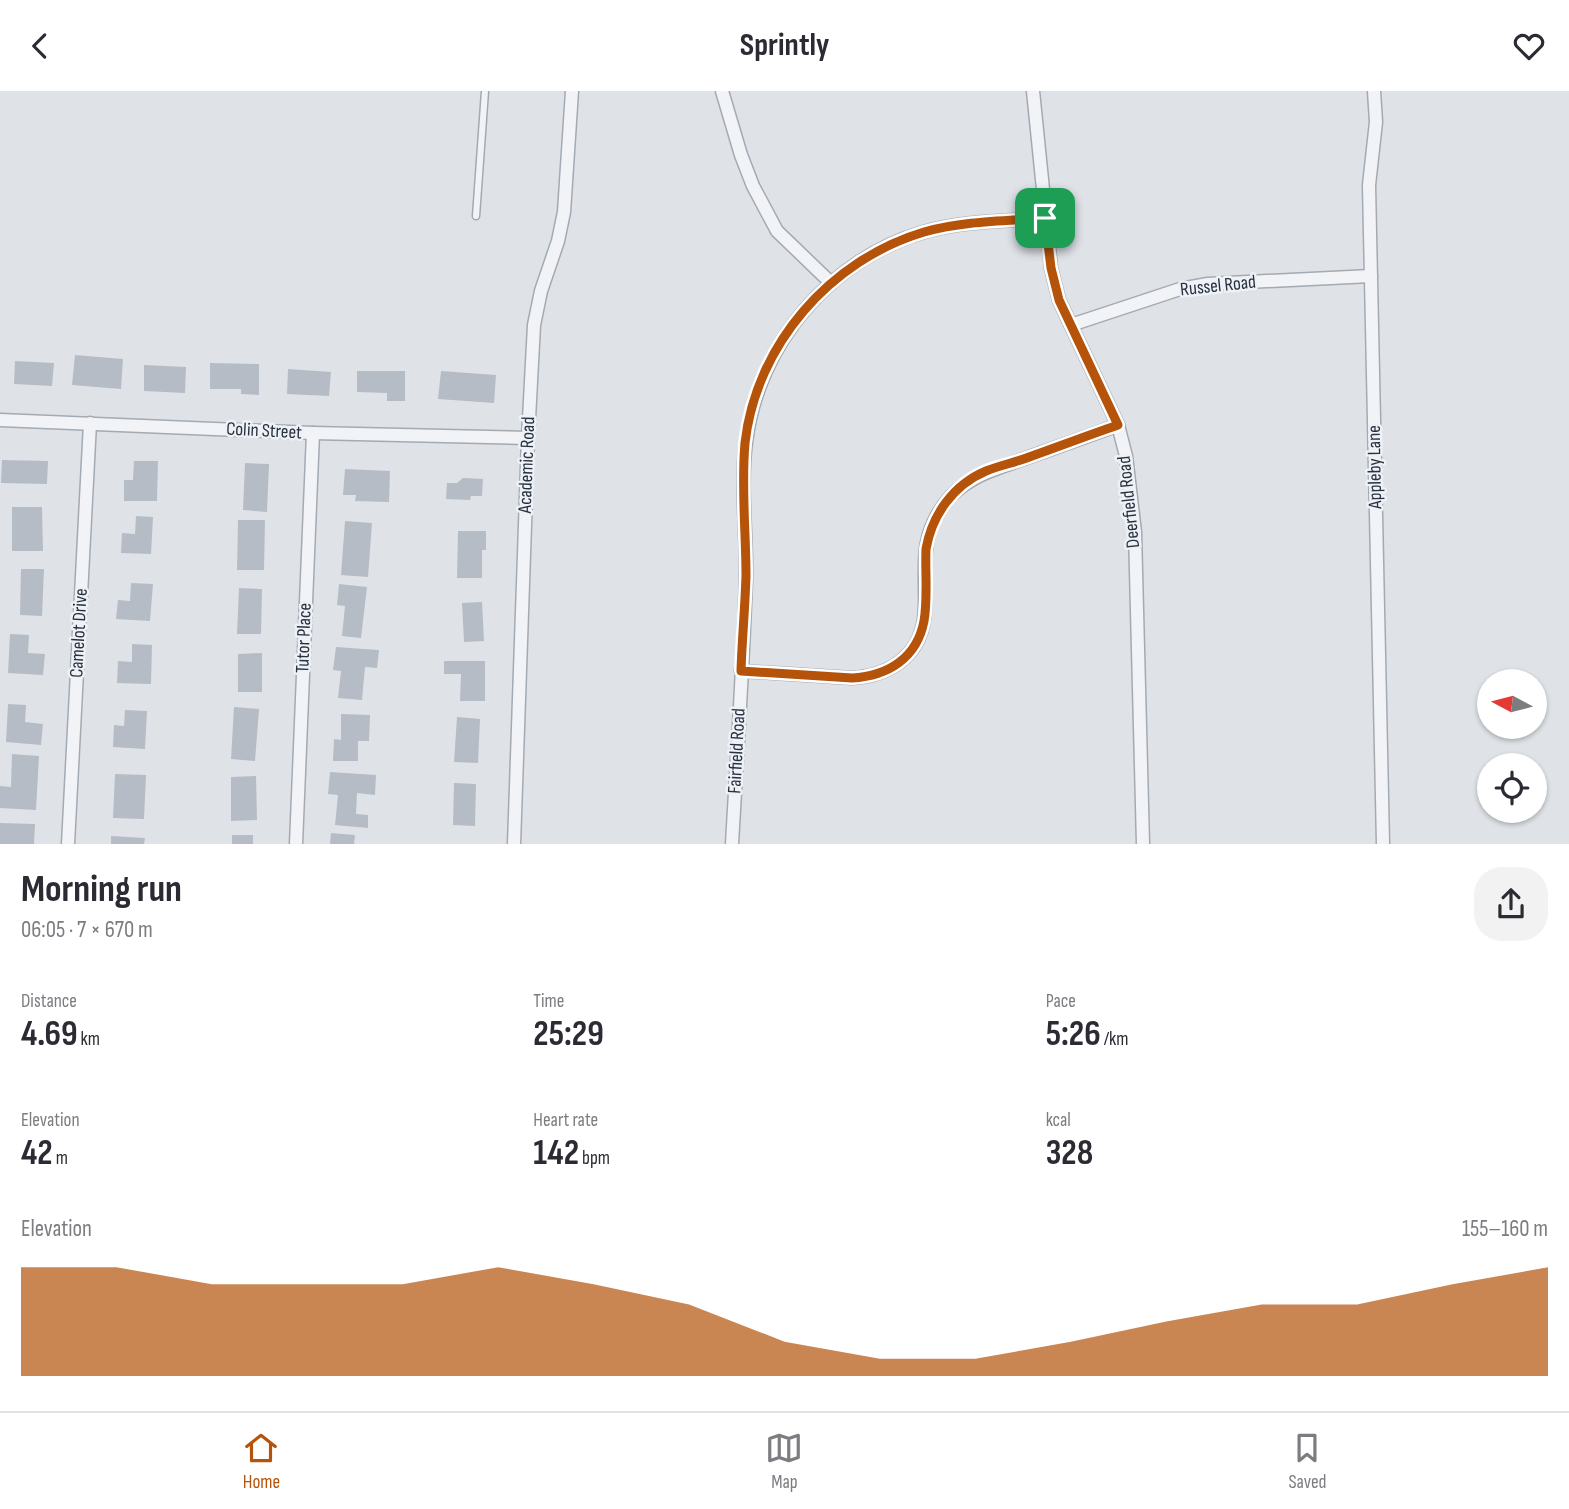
<!DOCTYPE html>
<meta charset="utf-8">
<style>
:root{--surface:#fff;--page:#f2f2f3;--text:#2b2b33;--muted:#7c7c81;--line:#e1e1e2;--accent:#b45309}
body{margin:0;font-family:"Sofia Sans Condensed",sans-serif;background:var(--page);color:var(--text);height:100vh;display:flex;flex-direction:column;font-size:26px;white-space:nowrap}
*{box-sizing:border-box;margin:0}
p{font-size:23px;color:var(--muted)}
.icon{flex:none;width:38px;height:38px;fill:none;stroke:currentColor;stroke-width:2;stroke-linecap:round;stroke-linejoin:round}
.map{position:relative;height:753px;overflow:hidden}
.drawer{display:flex;flex-direction:column;background:var(--surface);flex:1}
.drawer>*{flex:none}
.needle{width:46px;rotate:277deg}
.controls{position:absolute;left:1477px;top:578px;display:grid;gap:14px}
.controls a{display:grid;place-items:center;width:70px;height:70px;border-radius:50%;background:var(--surface);box-shadow:0 2px 5px #0004;font-size:35px}
.pin{position:absolute;display:grid;place-items:center;width:60px;height:60px;color:#fff;margin:-30px;border-radius:14px;box-shadow:0 4px 10px #0006}
.round{display:grid;place-items:center;flex:none;width:74px;height:74px;border-radius:28px;background:var(--page)}
.summary{display:flex;align-items:center;justify-content:space-between;height:119px;padding:0 21px}
h1{font-size:38px;font-weight:700;line-height:52px}
.stats{display:grid;grid-template-columns:repeat(3,1fr);gap:10px;height:119px;padding:7px 21px}
.stats div{display:grid;align-content:center}
.stats b{font-size:35px;font-weight:700}
.stats small{font-size:19px;font-weight:400}
.stats p{font-size:19px}
.chart{height:196px;padding:14px 21px}
.chart p{display:flex;justify-content:space-between}
.chart svg{width:100%;height:126px;margin-top:7px;fill:var(--accent);opacity:.7}
header{display:flex;justify-content:space-between;align-items:center;height:91px;padding:0 21px;background:var(--surface);font-size:32px;font-weight:700}
.dock{display:flex;justify-content:space-around;align-items:center;height:98px;border-top:2px solid var(--line);background:var(--surface);font-size:19px;color:var(--muted)}
.dock a{display:grid;justify-items:center;gap:4px}
.dock .on{color:var(--accent)}
.map>svg:first-child{display:block}
.building{fill:#b6bcc5}
.lines{fill:none;stroke-linecap:round;stroke-linejoin:round}
.service-casing{stroke:#a4aab2;stroke-width:9}
.minor-casing{stroke:#a4aab2;stroke-width:15}
.service{stroke:#f1f3f6;stroke-width:6}
.minor{stroke:#f1f3f6;stroke-width:12}
.route-casing{stroke:#fff;stroke-width:14}
.route{stroke:#b45309;stroke-width:9}
.labels{text-anchor:middle;dominant-baseline:central;stroke-width:5;stroke-linejoin:round;paint-order:stroke}
.street-label{font-size:19px;fill:#28313f;stroke:#eef1f5}
</style>
<header><svg class="icon" aria-label="back" viewBox="0 0 24 24"><path d="M15 5l-7 7 7 7"/></svg>Sprintly<svg class="icon" aria-label="heart" viewBox="0 0 24 24"><path d="M12 20l-8-8c-3-5 5-10 8-4 3-6 11-1 8 4z"/></svg></header>
<div class="map">
<svg width="1569" height="753" viewBox="0 0 1569 753">
<rect width="100%" height="100%" fill="#dfe3e8"/>
<g class="building">
<path d="M75,264l48,4 -2,30 -49,-4z"/>
<path d="M15,270l39,2 -2,23 -38,-2z"/>
<path d="M210,272l49,1v31l-18,-1v-5h-31z"/>
<path d="M144,274l42,2 -1,26 -41,-2z"/>
<path d="M288,278l43,3 -2,24 -42,-2z"/>
<path d="M357,280h48v30h-18v-8l-30,-1z"/>
<path d="M441,280l55,4 -2,28 -56,-4z"/>
<path d="M2,369l46,1 -1,23 -46,-1z"/>
<path d="M134,370h24l-1,40h-33v-21h9z"/>
<path d="M245,372l24,1 -2,48 -24,-2z"/>
<path d="M345,378l45,2 -1,31 -34,-1 1,-6h-13z"/>
<path d="M463,387l20,1 -1,17h-11l-1,4 -24,-1 1,-16h10z"/>
<path d="M12,416h30l1,44h-31z"/>
<path d="M136,425l17,1 -2,37 -30,-1 1,-20 13,1z"/>
<path d="M238,429h27l-1,50h-27z"/>
<path d="M345,430l27,2 -4,54 -27,-2z"/>
<path d="M458,440h28v19h-4v28h-25z"/>
<path d="M21,478h23l-2,47 -22,-1z"/>
<path d="M131,492l22,1 -3,37 -34,-2 2,-19 12,1z"/>
<path d="M339,493l28,3 -6,51 -19,-2 3,-30 -8,-1z"/>
<path d="M239,497l23,1 -1,45h-24z"/>
<path d="M482,511l2,39 -20,1 -2,-39z"/>
<path d="M10,543l19,1 -1,18 17,1 -2,21 -35,-2z"/>
<path d="M132,553l20,1 -1,39 -34,-1 1,-22 14,1z"/>
<path d="M336,556l43,3 -2,18 -12,-1 -3,33 -24,-2 3,-27 -8,-1z"/>
<path d="M262,562v39h-24v-38z"/>
<path d="M444,570h41v40h-25l1,-27h-17z"/>
<path d="M8,613l18,1 -1,17 18,2 -2,21 -35,-3z"/>
<path d="M234,616l25,2 -4,52 -24,-2z"/>
<path d="M125,619l22,1 -2,38 -32,-2 1,-22 10,1z"/>
<path d="M341,623l29,1 -1,26h-11v20h-25l1,-22 7,1z"/>
<path d="M457,626l23,2 -2,44 -24,-1z"/>
<path d="M12,663l27,2 -3,54 -36,-2v-22l11,1z"/>
<path d="M330,681l46,3 -1,20 -18,-2 -1,21 12,1v13l-33,-3 3,-30 -10,-1z"/>
<path d="M115,683l31,1 -2,44 -31,-1z"/>
<path d="M256,685l1,44 -26,1v-44z"/>
<path d="M454,692l22,1 -1,42 -22,-1z"/>
<path d="M0,732l35,1 -1,20h-34z"/>
<path d="M331,742l24,2 -1,9h-24z"/>
<rect x="232" y="744" width="21" height="9"/>
<path d="M111,745l34,2 -1,6h-33z"/>
</g>
<g class="lines">
<defs>
<path id="service" d="M476,125l9,-125"/>
<g id="minor">
<path d="M722,0l19,64 12,31 24,45 54,52"/>
<path d="M1033,0l18,177 8,32 59,125 8,31 9,76 8,312"/>
<path d="M1374,0l2,31 -7,63 14,659"/>
<path d="M1071,234l109,-36 28,-5 163,-8"/>
<path d="M0,329l313,13 215,5"/>
<path d="M741,580l111,7c36,-2 67,-21 72,-59 3,-23 -1,-47 2,-70 2,-19 12,-39 25,-53 22,-23 52,-29 81,-40 28,-10 57,-20 86,-31"/>
<path d="M68,753l22,-421"/>
<path d="M296,753l17,-411"/>
<path d="M514,753l14,-406 6,-113 7,-34 17,-50 6,-29 8,-121"/>
<path d="M732,753c5,-88 11,-176 14,-265 1,-45 -6,-92 0,-137 12,-98 84,-183 178,-210 39,-11 81,-11 121,-14"/>
</g>
</defs>
<use href="#service" class="service-casing"/>
<use href="#minor" class="minor-casing"/>
<use href="#service" class="service"/>
<use href="#minor" class="minor"/>
</g>
<g class="lines">
<defs>
<path id="route" d="M1045,127l6,50 8,32 59,125c-29,10 -58,21 -86,31 -15,6 -31,9 -46,15 -33,14 -54,44 -60,78 -1,23 2,50 -2,72 -7,37 -36,55 -72,57l-111,-7c1,-31 4,-63 5,-95 0,-44 -5,-89 -1,-133 11,-98 85,-183 179,-211 39,-11 80,-11 121,-14z"/>
</defs>
<use href="#route" class="route-casing"/>
<use href="#route" class="route"/>
</g>
<g class="labels">
<g class="street-label">
<text transform="translate(1218 195) rotate(-6)">Russel Road</text>
<text transform="translate(264 340) rotate(3)">Colin Street</text>
<text transform="translate(527 374) rotate(-88)">Academic Road</text>
<text transform="translate(1375 376) rotate(-91)">Appleby Lane</text>
<text transform="translate(1129 411) rotate(-96)">Deerfield Road</text>
<text transform="translate(79 542) rotate(-87)">Camelot Drive</text>
<text transform="translate(304 547) rotate(-88)">Tutor Place</text>
<text transform="translate(737 660) rotate(-87)">Fairfield Road</text>
</g>
</g>
</svg>
<div class="controls">
<a><svg class="needle" viewBox="-14 -14 28 28"><path d="M0-13l5 13h-10z" fill="#e53935"/><path d="M0 13l5-13h-10z" fill="#7c7c81"/></svg></a>
<a><svg class="icon" aria-label="locate" viewBox="0 0 24 24"><circle cx="12" cy="12" r="6"/><path d="M12 2v4M12 18v4M2 12h4M18 12h4"/></svg></a>
</div>
<div class="pin" style="left:1045px;top:127px;background:#1e9e55"><svg class="icon" aria-label="arrive" viewBox="0 0 24 24"><path d="M6 21V4h12l-3 4 3 4H6"/></svg></div>
</div>
<section class="drawer">
<div class="summary"><div><h1>Morning run</h1><p>06:05 · 7 × 670 m</p></div><a class="round"><svg class="icon" aria-label="share" viewBox="0 0 24 24"><path d="M12 15V3M7 8l5-5 5 5M5 13v7h14v-7"/></svg></a></div>
<div class="stats">
<div><p>Distance</p><b>4.69<small> km</small></b></div>
<div><p>Time</p><b>25:29</b></div>
<div><p>Pace</p><b>5:26<small> /km</small></b></div>
</div>
<div class="stats">
<div><p>Elevation</p><b>42<small> m</small></b></div>
<div><p>Heart rate</p><b>142<small> bpm</small></b></div>
<div><p>kcal</p><b>328</b></div>
</div>
<div class="chart"><p><span>Elevation</span>155–160 m</p>
<svg viewBox="0 0 160 44" preserveAspectRatio="none"><path d="M0 44V6L10 6L20 12L30 12L40 12L50 6L60 12L70 19L80 32L90 38L100 38L110 32L120 25L130 19L140 19L150 12L160 6V44z"/></svg>
</div>
</section>
<nav class="dock">
<a class="on"><svg class="icon" aria-label="home" viewBox="0 0 24 24"><path d="M3 11l9-7 9 7M6 9v11h12V9"/></svg>Home</a>
<a><svg class="icon" aria-label="map" viewBox="0 0 24 24"><path d="M3 6l6-2 6 2 6-2v14l-6 2-6-2-6 2zM9 4v14M15 6v14"/></svg>Map</a>
<a><svg class="icon" aria-label="saved" viewBox="0 0 24 24"><path d="M7 4h10v16l-5-4-5 4z"/></svg>Saved</a>
</nav>
